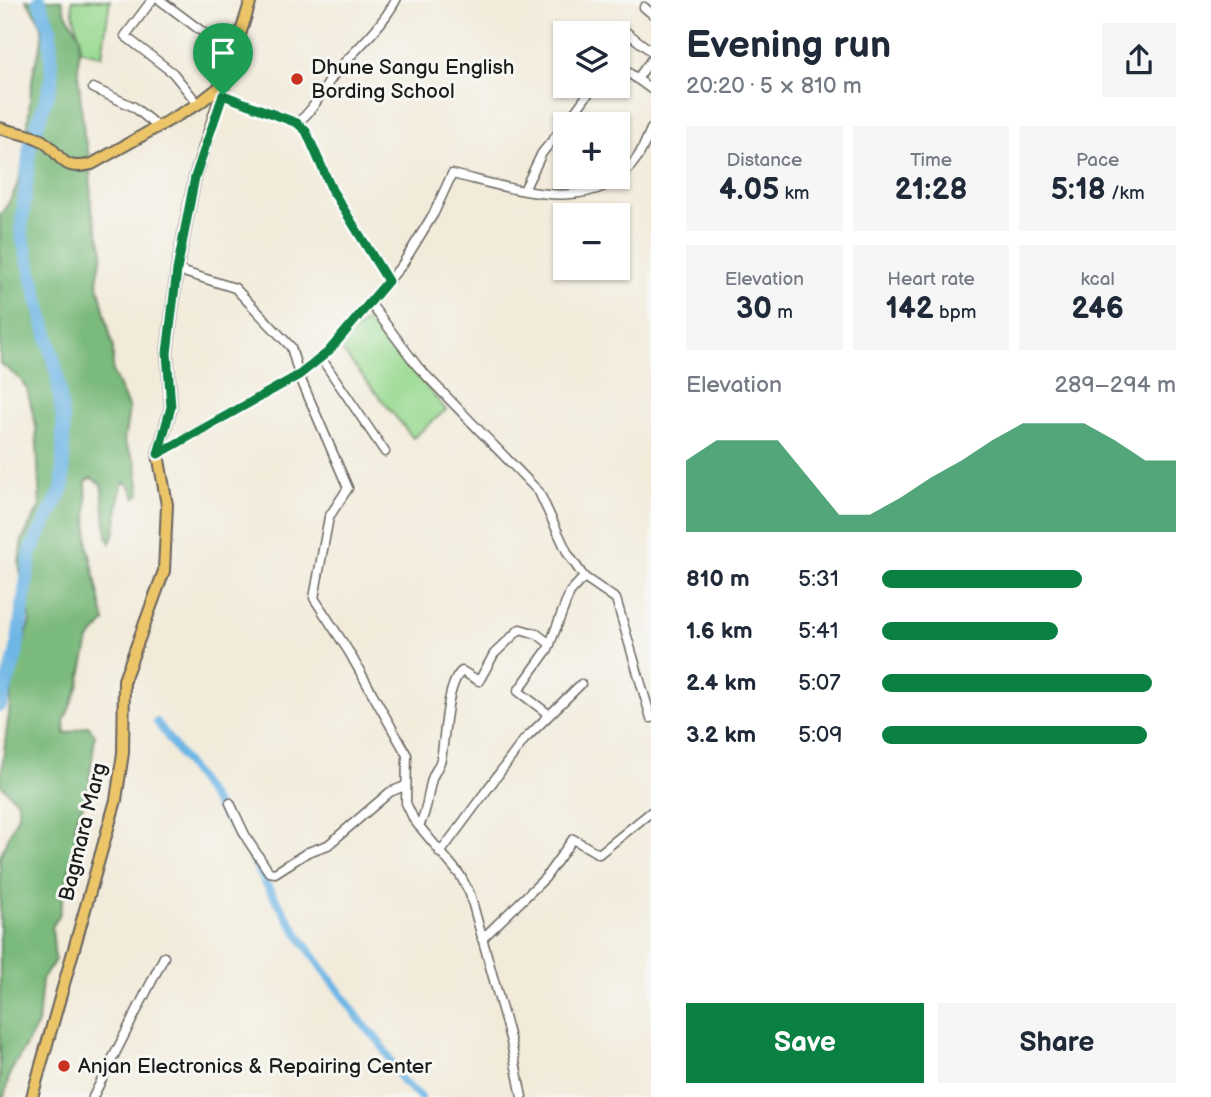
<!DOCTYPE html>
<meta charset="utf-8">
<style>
:root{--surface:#fff;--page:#f6f6f7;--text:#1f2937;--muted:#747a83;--accent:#0b8043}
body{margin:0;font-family:"Balsamiq Sans",sans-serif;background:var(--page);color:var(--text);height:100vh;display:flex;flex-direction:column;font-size:26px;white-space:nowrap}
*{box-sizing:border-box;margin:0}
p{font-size:23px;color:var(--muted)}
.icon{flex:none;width:38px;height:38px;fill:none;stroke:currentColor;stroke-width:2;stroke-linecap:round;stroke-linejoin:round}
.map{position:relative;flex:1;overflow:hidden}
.drawer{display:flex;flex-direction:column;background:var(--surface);width:560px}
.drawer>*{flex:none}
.controls{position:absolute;left:553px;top:21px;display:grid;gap:14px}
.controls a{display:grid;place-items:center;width:77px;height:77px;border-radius:0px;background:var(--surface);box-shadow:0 2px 5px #0004;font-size:35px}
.pin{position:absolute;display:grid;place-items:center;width:60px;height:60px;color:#fff;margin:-72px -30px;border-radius:50% 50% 50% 0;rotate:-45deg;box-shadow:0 0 7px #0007}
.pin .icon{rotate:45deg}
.round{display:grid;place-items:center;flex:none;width:74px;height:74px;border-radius:0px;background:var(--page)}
.summary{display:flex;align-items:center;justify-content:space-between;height:119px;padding:0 35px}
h1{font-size:38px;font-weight:600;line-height:52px}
.figures{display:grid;grid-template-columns:repeat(3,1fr);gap:10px;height:119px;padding:7px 35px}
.figures div{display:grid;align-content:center;border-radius:0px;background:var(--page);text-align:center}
.figures b{font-size:30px;font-weight:600}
.figures small{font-size:19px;font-weight:400}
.figures p{font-size:19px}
.chart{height:196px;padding:14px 35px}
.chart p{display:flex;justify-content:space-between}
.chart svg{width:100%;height:126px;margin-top:7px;fill:var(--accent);opacity:.7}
.button{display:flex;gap:14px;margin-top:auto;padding:14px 35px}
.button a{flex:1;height:80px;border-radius:0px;background:var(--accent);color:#fff;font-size:28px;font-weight:600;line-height:80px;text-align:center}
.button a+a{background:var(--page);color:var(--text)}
ul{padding:0 35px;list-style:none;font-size:23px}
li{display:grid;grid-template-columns:112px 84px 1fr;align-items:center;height:52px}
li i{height:18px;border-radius:9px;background:var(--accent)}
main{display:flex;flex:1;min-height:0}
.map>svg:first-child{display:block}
.green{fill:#99da91;stroke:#5a7b56;stroke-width:2}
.forest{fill:#7aba7b;stroke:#4b6b4c;stroke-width:2}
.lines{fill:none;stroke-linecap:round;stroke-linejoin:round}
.canal{stroke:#6eb6e5;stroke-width:8}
.river{stroke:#6eb6e5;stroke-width:14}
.minor-casing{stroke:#67645e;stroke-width:11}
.major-casing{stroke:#67645e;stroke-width:14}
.minor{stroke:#fff;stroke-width:8}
.major{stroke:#ecc569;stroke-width:10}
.route-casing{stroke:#fff;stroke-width:14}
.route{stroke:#0b8043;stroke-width:9}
.poi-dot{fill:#c8321e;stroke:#f6f6f2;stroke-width:2.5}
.labels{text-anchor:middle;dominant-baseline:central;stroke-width:6;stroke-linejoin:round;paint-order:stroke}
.poi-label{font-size:21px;fill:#1c1c1c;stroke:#f6f6f2;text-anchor:start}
.street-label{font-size:21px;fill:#1c1c1c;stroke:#f6f6f2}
</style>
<main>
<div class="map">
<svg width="651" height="1097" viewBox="0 0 651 1097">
<rect width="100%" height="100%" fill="#f6f6f2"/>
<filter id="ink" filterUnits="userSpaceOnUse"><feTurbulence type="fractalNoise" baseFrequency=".0143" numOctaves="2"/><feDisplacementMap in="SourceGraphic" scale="14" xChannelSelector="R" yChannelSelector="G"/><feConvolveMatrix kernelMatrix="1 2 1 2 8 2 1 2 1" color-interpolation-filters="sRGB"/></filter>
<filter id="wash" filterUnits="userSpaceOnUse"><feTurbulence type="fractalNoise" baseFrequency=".00686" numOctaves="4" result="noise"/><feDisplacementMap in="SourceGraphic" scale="28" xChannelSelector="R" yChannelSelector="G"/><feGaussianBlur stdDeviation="1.57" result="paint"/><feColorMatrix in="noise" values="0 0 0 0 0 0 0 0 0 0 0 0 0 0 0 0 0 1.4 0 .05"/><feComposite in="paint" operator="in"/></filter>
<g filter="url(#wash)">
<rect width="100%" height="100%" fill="#f2ebda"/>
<g class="green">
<path d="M72,0h38l-8,56 -22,-6c1,-19 -9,-32 -8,-50z"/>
<path d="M370,318l76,92 -33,28 -76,-93z"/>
</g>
<path class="forest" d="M26,0h36l3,12 15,24 -2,36 6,63 6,25 1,46 12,45 -6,29 16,67v26l16,36 -5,33 12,21 4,31 -5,4 -5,-12 -5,-4 -4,4 -6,45 -5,12c-6,-7 -6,-45 -9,-59l-10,-6 -5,3 2,65 17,76 -16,18 -10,45 -15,36 1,13 23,-8 7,9 -7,59 -13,28 1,20 -17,74 -7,11 3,33 -13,20 -4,44 -28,49 -6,24h-4v-241l18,-41v-13l-18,-18 12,-96 18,-68 -11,-55 3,-25 18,-34 -4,-80 -9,-37 -7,-10 -20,-16v-148c34,-40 24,-97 34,-145 3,-14 10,-28 8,-42 -1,-9 -11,-20 -16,-28z"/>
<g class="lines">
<path class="canal" d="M157,722l91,127 16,32 40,62 59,81 16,17 24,41 18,15"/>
<path class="river" d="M0,705l16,-50 15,-105 32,-62v-66l-6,-48 -36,-142 9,-86 22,-65 -2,-52 -11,-29"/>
</g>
</g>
<g filter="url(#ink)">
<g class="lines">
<defs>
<g id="minor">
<path d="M152,0l-27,36 48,37 25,31"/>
<path d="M160,0l72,54"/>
<path d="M644,7l7,6"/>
<path d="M625,31l26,20"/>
<path d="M618,65l33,24"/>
<path d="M637,79l14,-19"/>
<path d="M93,88l41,19 23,19"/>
<path d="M223,95l74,28 9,8 26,58 56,92"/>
<path d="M297,123c20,-15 27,-38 43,-56 21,-22 41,-40 56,-67"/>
<path d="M566,124l28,-38"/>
<path d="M524,190l18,-37 23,-28"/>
<path d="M177,270l58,18 56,59 8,28 49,113 -19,29 -15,81 35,54 58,103 -1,48 8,17 46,55 10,19 41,148 11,55"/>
<path d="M370,303l48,64 121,125 29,62 16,23"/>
<path d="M321,358l64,94"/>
<path d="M158,454l141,-79 29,-23 74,-87 32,-52 18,-39c58,13 143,46 185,-16 6,-9 10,-20 14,-29"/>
<path d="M545,719l2,-6 -29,-22 30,-42 22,-57 14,-15 32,22 35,119"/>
<path d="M230,803l17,36 22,33 6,1 33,-21 20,-7 62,-53 15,-6"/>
<path d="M419,826c9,-16 8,-30 13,-47 2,-7 7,-12 9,-20 4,-20 5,-76 21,-88l17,10 15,-27 26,-25 17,5 13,10"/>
<path d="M440,853l84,-113 57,-56"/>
<path d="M482,939l63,-61 28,-39 26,15 52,-42"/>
<path d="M93,1097l71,-140"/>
</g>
<g id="major">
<path d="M0,128c12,5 27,5 39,11 23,11 18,34 53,25l106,-60 27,-21"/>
<path d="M32,1097l84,-297 7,-47 1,-73 40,-109 3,-66 -9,-51 13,-47 -4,-54 10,-83 18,-93 56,-177"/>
</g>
</defs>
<use href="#minor" class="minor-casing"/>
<use href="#major" class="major-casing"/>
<use href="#minor" class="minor"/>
<use href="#major" class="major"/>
</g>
</g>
<g class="lines" filter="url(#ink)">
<defs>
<path id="route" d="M223,95l74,28 9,8 26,59 56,91 -60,71 -29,23 -141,79 13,-47 -4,-54 10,-83 18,-93z"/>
</defs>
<use href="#route" class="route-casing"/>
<use href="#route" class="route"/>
</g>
<g class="poi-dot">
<circle cx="297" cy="79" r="7"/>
<circle cx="64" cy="1066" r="7"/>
</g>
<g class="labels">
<g class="poi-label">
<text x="311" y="67">Dhune Sangu English<tspan x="311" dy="24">Bording School</tspan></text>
<text x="78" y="1066">Anjan Electronics &amp; Repairing Center</text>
</g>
<g class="street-label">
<text transform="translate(83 832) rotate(-76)">Bagmara Marg</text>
</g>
</g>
</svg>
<div class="controls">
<a><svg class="icon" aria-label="layers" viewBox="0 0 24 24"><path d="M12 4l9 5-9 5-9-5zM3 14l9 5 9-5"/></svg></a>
<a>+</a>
<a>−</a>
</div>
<div class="pin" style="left:223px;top:95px;background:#1e9e55"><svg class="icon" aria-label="arrive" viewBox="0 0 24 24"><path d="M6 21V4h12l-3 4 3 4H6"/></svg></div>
</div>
<section class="drawer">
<div class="summary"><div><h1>Evening run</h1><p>20:20 · 5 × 810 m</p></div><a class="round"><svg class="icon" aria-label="share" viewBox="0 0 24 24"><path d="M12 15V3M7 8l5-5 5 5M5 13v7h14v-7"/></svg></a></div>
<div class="figures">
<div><p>Distance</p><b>4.05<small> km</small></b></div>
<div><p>Time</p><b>21:28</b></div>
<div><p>Pace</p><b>5:18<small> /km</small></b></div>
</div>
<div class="figures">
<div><p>Elevation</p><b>30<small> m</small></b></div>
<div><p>Heart rate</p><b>142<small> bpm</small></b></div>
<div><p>kcal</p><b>246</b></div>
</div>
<div class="chart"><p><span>Elevation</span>289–294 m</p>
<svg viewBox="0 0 160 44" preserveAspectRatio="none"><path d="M0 44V19L10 12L20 12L30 12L40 25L50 38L60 38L70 32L80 25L90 19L100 12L110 6L120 6L130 6L140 12L150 19L160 19V44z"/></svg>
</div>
<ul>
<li><b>810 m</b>5:31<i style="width:68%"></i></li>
<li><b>1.6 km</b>5:41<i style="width:60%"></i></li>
<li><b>2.4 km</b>5:07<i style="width:92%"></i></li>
<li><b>3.2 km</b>5:09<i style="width:90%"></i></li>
</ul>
<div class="button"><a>Save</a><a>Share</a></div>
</section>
</main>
